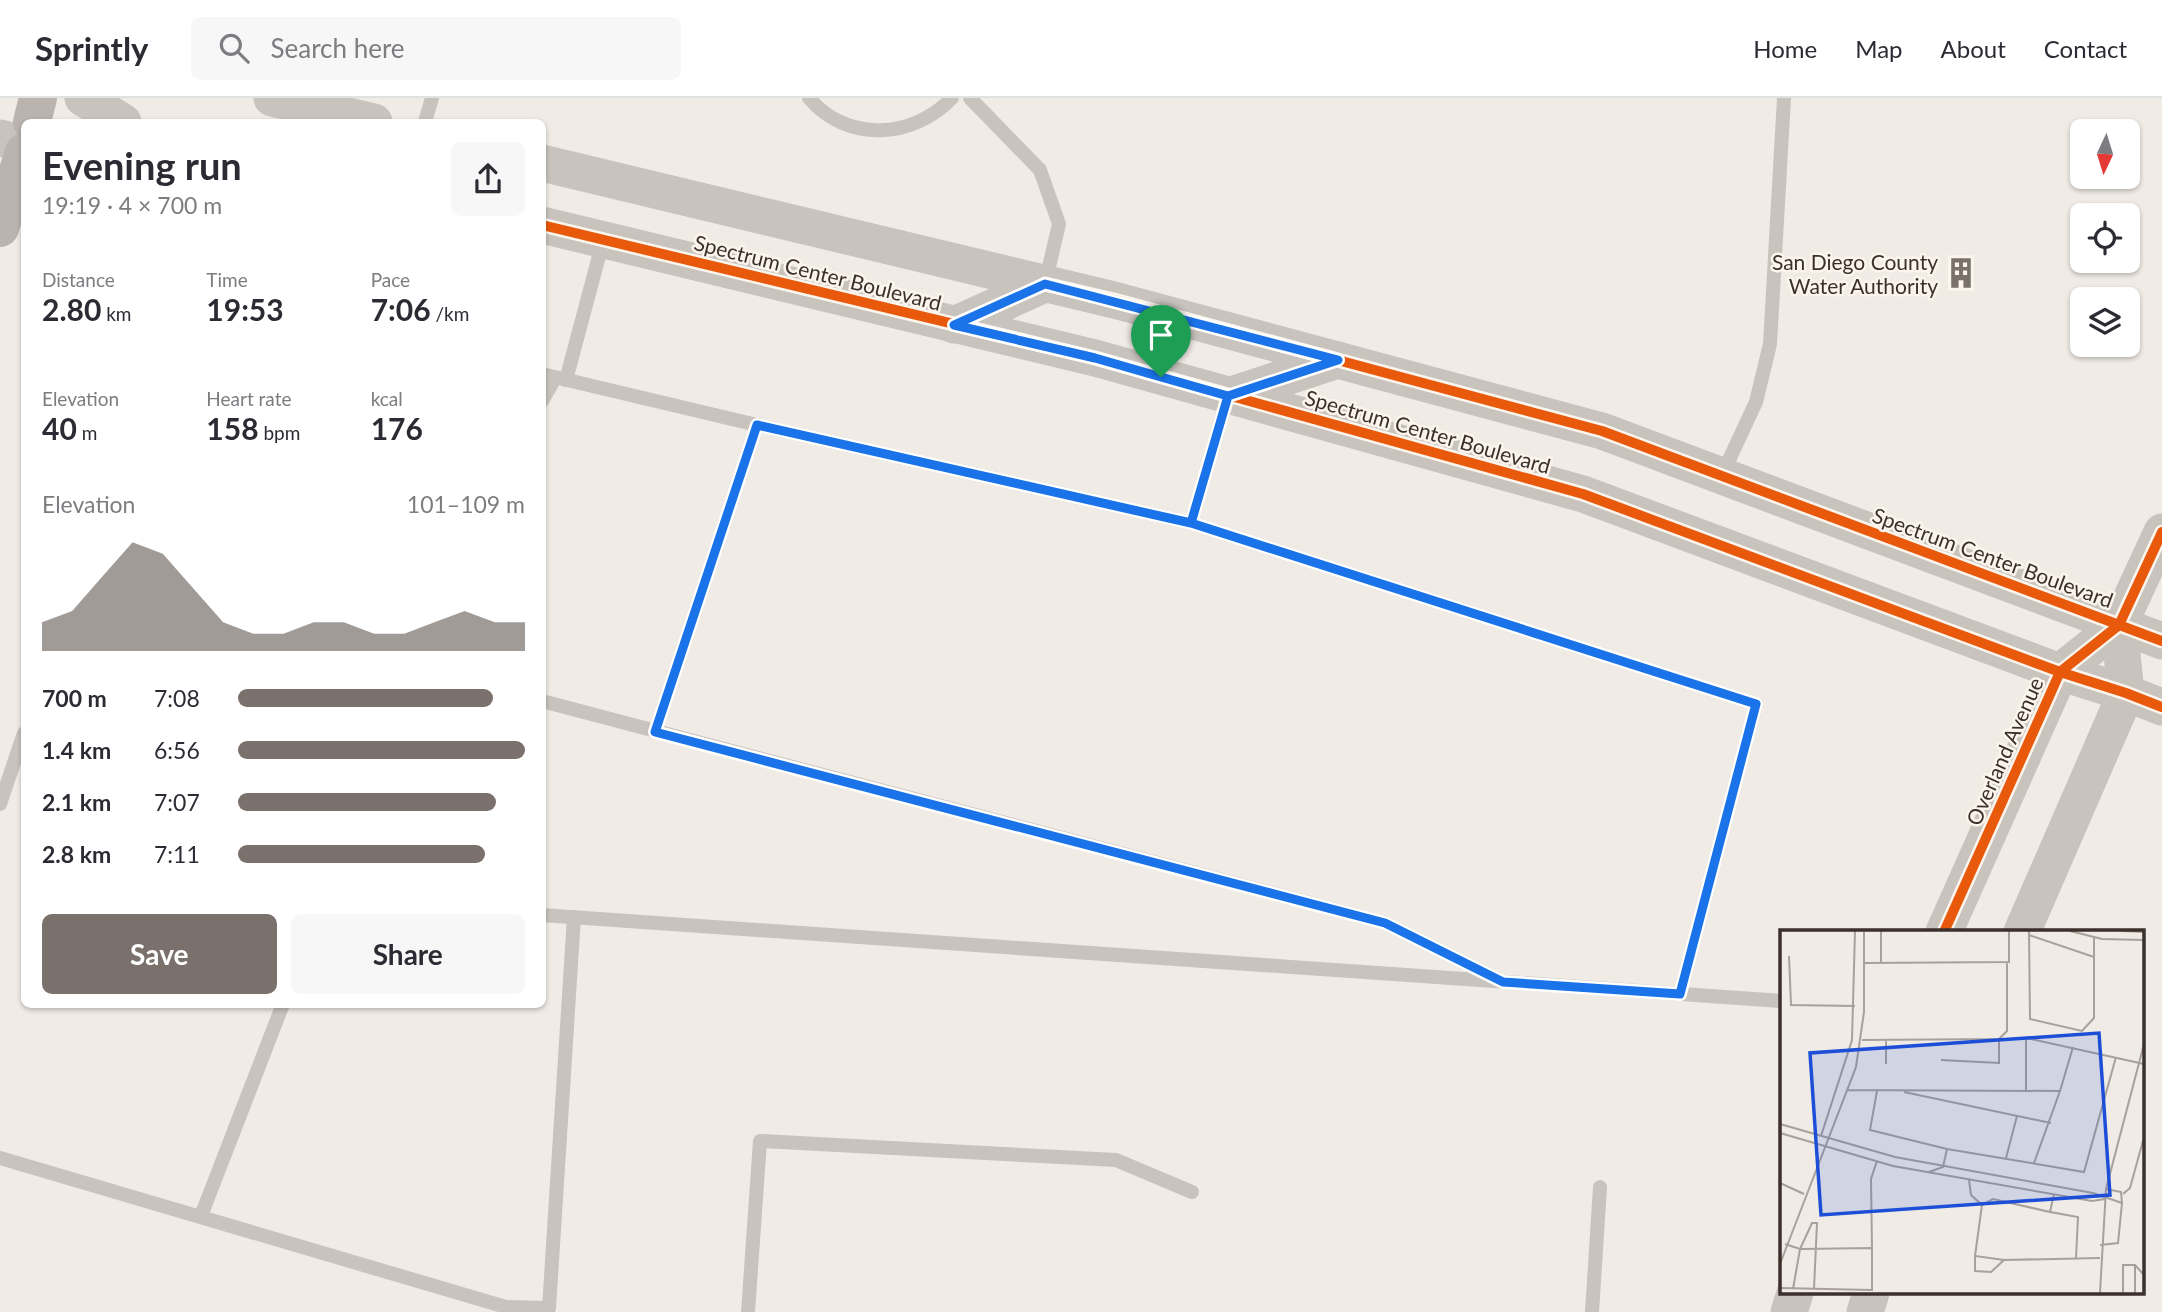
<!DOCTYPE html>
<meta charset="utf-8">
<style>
:root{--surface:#fff;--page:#f7f7f7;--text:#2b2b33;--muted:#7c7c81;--line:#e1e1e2;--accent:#7a716c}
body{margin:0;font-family:Lato,sans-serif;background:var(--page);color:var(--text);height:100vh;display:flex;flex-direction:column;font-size:26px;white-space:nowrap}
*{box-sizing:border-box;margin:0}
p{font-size:23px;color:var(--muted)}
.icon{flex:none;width:38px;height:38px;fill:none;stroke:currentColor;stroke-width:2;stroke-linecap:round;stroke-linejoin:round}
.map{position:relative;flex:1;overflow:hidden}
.details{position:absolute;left:21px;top:21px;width:525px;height:889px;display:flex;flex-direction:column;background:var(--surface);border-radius:10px;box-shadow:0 2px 5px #0004}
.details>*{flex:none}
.needle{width:46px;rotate:184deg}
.tools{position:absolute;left:2070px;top:21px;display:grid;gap:14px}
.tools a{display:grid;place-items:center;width:70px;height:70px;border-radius:10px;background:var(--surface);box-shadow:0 2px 5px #0004;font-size:35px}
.pin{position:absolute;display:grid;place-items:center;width:60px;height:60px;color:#fff;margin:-72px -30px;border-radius:50% 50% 50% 0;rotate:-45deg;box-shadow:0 0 7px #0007}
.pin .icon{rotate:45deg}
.round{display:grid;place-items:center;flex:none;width:74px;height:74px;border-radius:10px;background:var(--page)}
.summary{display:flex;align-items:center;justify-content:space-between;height:119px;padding:0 21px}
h1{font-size:38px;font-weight:700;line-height:52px}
.stats{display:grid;grid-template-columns:repeat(3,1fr);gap:10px;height:119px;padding:7px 21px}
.stats div{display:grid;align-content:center}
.stats b{font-size:30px;font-weight:700}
.stats small{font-size:19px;font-weight:400}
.stats p{font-size:19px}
.chart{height:196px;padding:14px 21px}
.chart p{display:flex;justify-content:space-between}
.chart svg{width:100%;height:126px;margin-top:7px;fill:var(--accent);opacity:.7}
.primary-button{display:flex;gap:14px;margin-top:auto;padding:14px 21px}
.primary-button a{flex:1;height:80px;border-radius:10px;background:var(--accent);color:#fff;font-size:28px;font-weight:700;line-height:80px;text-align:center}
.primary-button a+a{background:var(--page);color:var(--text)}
ul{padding:0 21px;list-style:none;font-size:23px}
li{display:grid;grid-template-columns:112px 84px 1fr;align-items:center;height:52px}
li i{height:18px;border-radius:9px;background:var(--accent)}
header{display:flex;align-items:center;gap:42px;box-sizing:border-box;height:98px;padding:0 35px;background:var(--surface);border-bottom:2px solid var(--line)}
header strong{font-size:33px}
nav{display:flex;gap:38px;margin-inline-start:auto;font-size:24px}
.search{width:490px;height:63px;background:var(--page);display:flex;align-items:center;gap:18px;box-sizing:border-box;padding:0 24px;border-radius:10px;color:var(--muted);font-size:26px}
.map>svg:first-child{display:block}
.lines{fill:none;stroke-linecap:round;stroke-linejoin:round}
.service{stroke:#c9c3be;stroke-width:14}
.tertiary{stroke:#c9c3be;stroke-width:37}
.secondary{stroke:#bab3ae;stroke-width:38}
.cycleway-casing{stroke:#fbf5ee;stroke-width:15}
.cycleway{stroke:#e8590c;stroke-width:10}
.route-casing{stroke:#fff;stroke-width:14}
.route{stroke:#1a73e8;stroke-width:9}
.labels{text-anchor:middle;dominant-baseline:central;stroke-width:5;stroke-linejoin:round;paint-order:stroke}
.poi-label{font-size:21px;fill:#3b302b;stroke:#fbf5ee;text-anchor:end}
.street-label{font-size:21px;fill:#3b302b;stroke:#fbf5ee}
.inset-road{fill:none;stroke:#a8a09b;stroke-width:2}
.view{fill:#1d4ed8;fill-opacity:0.15;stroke:#1d4ed8;stroke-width:3.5}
.inset-edge{fill:none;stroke:#3b302b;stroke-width:3.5}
</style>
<header>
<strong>Sprintly</strong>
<div class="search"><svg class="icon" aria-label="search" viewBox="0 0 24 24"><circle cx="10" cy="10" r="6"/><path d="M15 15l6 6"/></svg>Search here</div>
<nav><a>Home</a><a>Map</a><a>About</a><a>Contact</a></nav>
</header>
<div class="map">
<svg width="2162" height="1214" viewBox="0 0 2162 1214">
<rect width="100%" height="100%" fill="#f0ebe5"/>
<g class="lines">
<g class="service">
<path d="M809,0c38,45 104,41 143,0"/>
<path d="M970,0l70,72 19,54 -14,60"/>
<path d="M425,24l7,-24"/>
<path d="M542,276l215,51 434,98 565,181 -76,290"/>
<path d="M566,282l37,-139"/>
<path d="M542,303l13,-23"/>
<path d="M1722,377l34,-73 14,-58 14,-246"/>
<path d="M1191,425l37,-127"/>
<path d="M542,603l843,222 112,56"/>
<path d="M655,634l102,-307"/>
<path d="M0,706l24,-71"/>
<path d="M542,817l1240,86"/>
<path d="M0,1060l506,149 43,1 25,-391"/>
<path d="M201,1118l82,-212"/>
<path d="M748,1214l12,-171 356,19 76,32"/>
<path d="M1592,1214l8,-125"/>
</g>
<g class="tertiary">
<path d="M83,0l40,24"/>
<path d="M272,0l102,24"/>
<path d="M0,40l24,6"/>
<path d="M542,65l572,137 488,131 560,210"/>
<path d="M542,127l553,133 488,136 477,178 66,21 36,14"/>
<path d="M954,227l91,-41"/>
<path d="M1228,298l110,-36"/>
<path d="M1944,834l116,-260 59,-47 43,-93"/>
<path d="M2022,834l104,-239 -7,-68"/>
<path d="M1789,1214l6,-19"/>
<path d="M1865,1214l6,-19"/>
</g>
<g class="secondary">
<path d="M32,24l6,-24"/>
<path d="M0,130l24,-76"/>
</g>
<defs>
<g id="cycleway">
<path d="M542,127l553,133 488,136 477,178 66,21 36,14"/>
<path d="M1045,186l69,16 488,131 560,210"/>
<path d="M1944,834l116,-260 59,-47 43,-93"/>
</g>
</defs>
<use href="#cycleway" class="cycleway-casing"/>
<use href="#cycleway" class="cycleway"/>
</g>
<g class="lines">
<defs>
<path id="route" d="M1161,279l67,19 -37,127 565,181 -76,290 -177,-12 -118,-59 -730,-191 102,-307 434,98 37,-127 110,-36 -293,-76 -91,41 141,33 66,19"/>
</defs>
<use href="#route" class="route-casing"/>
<use href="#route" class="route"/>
</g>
<defs>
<symbol id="building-bare" viewBox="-9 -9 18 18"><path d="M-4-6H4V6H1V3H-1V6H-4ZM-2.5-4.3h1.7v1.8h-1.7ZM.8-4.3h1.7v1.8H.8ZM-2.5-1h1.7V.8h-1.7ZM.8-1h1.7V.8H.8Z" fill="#7a716c" stroke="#fbf5ee" stroke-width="2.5" paint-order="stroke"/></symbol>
</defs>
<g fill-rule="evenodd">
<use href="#building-bare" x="1939" y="153" width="44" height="44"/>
</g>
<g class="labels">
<g class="poi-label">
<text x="1938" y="163">San Diego County<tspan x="1938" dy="24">Water Authority</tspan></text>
</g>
<g class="street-label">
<text transform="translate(818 174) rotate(14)">Spectrum Center Boulevard</text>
<text transform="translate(1428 333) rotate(16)">Spectrum Center Boulevard</text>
<text transform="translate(1993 459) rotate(20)">Spectrum Center Boulevard</text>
<text transform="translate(2004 653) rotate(-66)">Overland Avenue</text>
</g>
</g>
<g transform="translate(1780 832)">
<rect width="364" height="364" fill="#f0ebe5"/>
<path class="inset-road" d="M101,1v32M249,1l1,88 52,12 12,-13v-81M290,1l32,8 42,1M341,1l23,1M249,5l65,22M9,26l2,49 64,1M84,33l145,-1v-31M82,110l137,-1 8,-8v-69M106,110v24M161,130l58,3v-24M67,160l213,1 13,-44M97,161l-7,39 77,19 137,23 32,-115M246,161v-53l118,26M124,162l147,31M0,194l115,33 198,36 29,10 -1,-11 -15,-3M0,203l113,33 199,35 13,-2M41,206l31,-96 3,-109M226,228l11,-42M254,233l26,-72M149,242l14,-5 4,-18M189,250l2,15 11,10 -7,51 29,4 96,-2M0,253l24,11M343,264l7,-6 14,-51M202,275l11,-6 57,13 4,-18M270,282l28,5 -2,41M320,315l18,-2 4,-40M92,318l-1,-69 6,-18M195,326v15l16,1 13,-12M0,334l76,-197 8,-55v-81M355,335v28M0,358l92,2v-42l-72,1 -15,-5M13,359l7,-40 12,-26h5l-3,66M320,363l6,-104 38,-145M343,363v-28h12l9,10"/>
<path class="view" d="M319,103l11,162 -289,20 -11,-162z"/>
<rect width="364" height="364" class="inset-edge"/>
</g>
</svg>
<div class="tools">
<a><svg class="needle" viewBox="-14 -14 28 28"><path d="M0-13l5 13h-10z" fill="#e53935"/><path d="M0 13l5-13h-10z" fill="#7c7c81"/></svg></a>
<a><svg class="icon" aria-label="locate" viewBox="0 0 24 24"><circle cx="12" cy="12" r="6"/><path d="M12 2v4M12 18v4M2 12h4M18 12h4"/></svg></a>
<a><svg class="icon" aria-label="layers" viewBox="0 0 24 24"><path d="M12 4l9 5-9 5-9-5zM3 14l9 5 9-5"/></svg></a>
</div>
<div class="pin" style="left:1161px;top:279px;background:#1e9e55"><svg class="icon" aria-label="arrive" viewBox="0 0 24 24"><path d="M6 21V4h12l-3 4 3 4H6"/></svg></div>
<section class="details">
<div class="summary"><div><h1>Evening run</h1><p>19:19 · 4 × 700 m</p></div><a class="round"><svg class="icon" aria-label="share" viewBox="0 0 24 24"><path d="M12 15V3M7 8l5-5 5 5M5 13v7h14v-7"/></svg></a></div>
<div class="stats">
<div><p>Distance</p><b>2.80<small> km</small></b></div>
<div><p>Time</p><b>19:53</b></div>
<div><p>Pace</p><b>7:06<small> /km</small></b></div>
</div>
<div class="stats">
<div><p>Elevation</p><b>40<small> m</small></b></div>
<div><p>Heart rate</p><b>158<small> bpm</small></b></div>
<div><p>kcal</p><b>176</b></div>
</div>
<div class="chart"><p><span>Elevation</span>101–109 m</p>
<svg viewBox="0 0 160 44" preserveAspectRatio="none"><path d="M0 44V34L10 30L20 18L30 6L40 10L50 22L60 34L70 38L80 38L90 34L100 34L110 38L120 38L130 34L140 30L150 34L160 34V44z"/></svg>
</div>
<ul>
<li><b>700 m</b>7:08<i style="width:89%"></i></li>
<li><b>1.4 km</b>6:56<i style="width:100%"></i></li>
<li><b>2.1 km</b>7:07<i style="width:90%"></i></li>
<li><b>2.8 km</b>7:11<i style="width:86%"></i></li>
</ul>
<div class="primary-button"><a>Save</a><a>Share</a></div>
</section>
</div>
